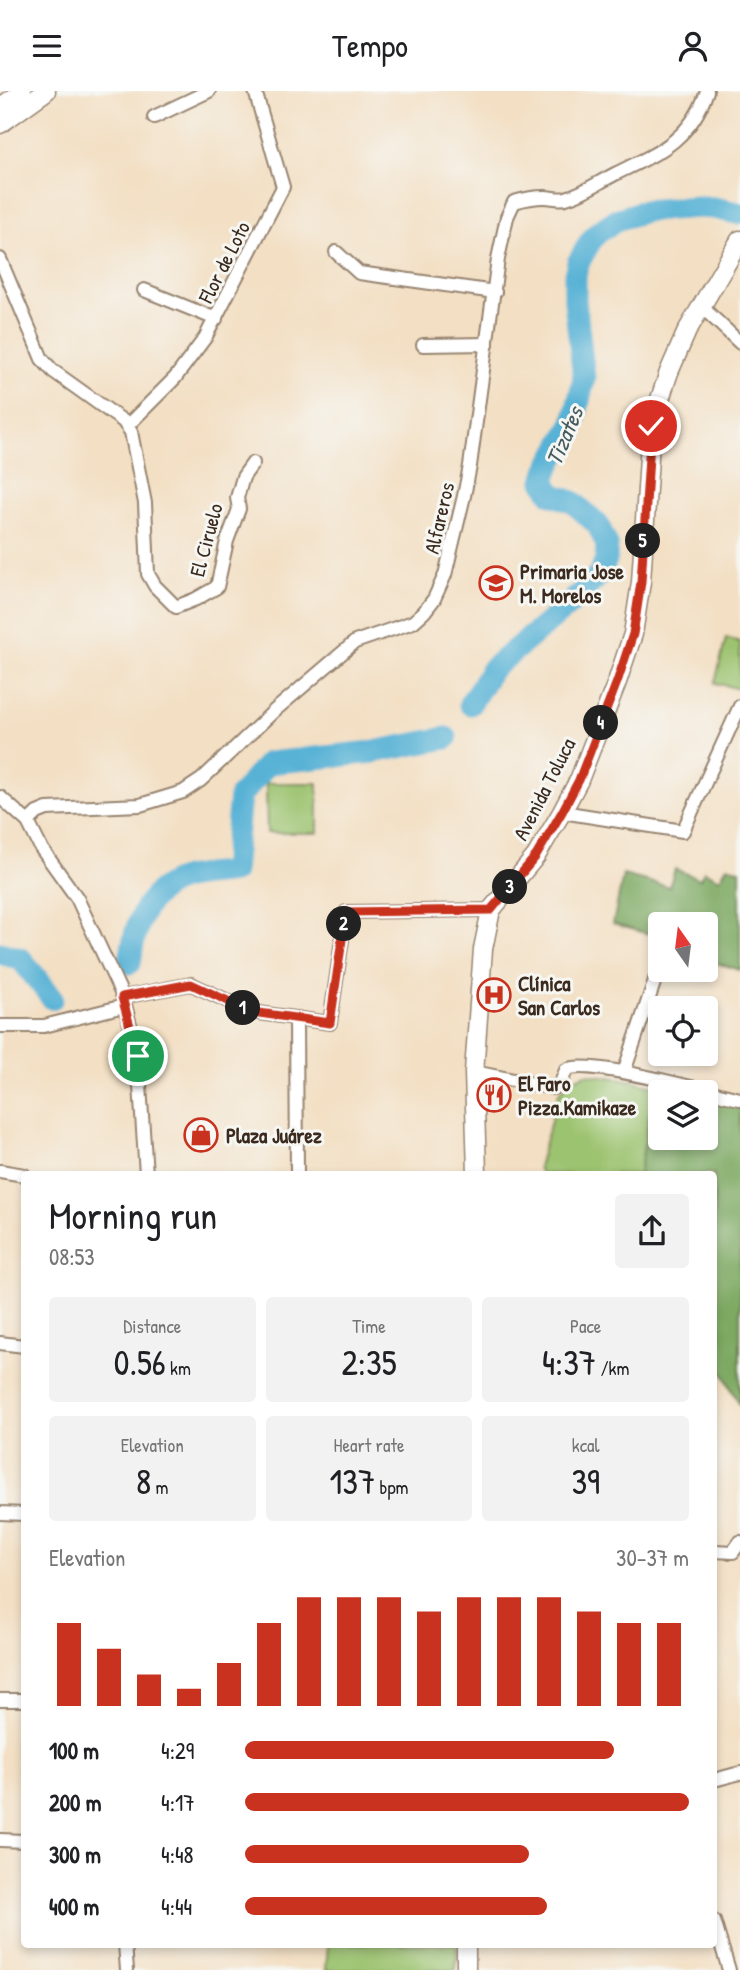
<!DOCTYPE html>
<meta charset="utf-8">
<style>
:root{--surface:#fff;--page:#f2f2f2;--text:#202124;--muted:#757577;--accent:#c8321e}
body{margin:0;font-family:"Patrick Hand",sans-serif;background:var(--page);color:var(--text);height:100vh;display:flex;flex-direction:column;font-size:26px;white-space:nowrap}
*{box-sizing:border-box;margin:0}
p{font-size:23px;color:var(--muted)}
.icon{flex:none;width:38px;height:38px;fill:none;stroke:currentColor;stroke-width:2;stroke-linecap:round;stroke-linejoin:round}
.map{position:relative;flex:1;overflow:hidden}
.drawer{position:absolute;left:21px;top:1080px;width:696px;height:777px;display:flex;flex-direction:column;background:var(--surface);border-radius:7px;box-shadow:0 4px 10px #0003}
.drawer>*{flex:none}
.needle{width:46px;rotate:346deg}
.controls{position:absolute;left:648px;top:821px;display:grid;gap:14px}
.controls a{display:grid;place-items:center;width:70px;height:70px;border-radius:7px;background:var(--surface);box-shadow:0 4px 10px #0003;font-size:35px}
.pin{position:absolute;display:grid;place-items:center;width:60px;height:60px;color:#fff;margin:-30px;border:4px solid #fff;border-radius:50%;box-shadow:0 2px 7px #0007}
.km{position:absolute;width:35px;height:35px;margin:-18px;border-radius:50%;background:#222;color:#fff;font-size:19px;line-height:35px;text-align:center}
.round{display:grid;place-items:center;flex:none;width:74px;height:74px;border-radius:7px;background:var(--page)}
.overview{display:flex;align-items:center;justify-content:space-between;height:119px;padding:0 28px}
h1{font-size:38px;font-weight:600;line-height:52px}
.metrics{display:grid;grid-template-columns:repeat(3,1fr);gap:10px;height:119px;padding:7px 28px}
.metrics div{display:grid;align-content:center;border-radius:7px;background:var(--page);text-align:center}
.metrics b{font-size:35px;font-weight:600}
.metrics small{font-size:19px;font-weight:400}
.metrics p{font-size:19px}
.chart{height:196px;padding:14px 28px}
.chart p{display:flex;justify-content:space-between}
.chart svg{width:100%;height:126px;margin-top:7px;stroke:var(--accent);stroke-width:6}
ul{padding:0 28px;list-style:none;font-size:23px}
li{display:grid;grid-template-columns:112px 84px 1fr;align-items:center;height:52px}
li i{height:18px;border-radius:9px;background:var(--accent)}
header{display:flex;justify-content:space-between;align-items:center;height:91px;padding:0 28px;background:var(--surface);font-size:32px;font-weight:600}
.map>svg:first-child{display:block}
.green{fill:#9cc36f;stroke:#6c7646;stroke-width:2}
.forest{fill:#7da962;stroke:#5c6a40;stroke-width:2}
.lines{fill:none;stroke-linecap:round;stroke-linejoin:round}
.river{stroke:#58b2d6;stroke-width:23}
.street-casing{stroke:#978470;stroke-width:16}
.secondary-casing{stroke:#978470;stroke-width:21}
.street{stroke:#fff;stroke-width:12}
.secondary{stroke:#fff;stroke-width:18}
.route-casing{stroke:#fff;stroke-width:14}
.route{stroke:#c8321e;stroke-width:9}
.labels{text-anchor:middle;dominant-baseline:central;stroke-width:6;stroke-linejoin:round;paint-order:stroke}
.street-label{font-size:21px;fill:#3b2a1e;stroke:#f6f6f2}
.poi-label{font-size:21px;font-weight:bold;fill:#3b2a1e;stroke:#f6f6f2;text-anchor:start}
.water-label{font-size:23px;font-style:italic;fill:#455a5e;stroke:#f6f6f2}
</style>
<header><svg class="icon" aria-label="menu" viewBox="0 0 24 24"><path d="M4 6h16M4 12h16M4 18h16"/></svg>Tempo<svg class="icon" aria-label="person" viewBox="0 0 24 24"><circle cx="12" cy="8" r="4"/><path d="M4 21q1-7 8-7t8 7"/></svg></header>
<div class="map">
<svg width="740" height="1879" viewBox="0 0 740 1879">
<rect width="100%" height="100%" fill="#f6f6f2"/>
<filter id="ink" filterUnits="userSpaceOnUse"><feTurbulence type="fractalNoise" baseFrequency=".0143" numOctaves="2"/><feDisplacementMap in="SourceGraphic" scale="14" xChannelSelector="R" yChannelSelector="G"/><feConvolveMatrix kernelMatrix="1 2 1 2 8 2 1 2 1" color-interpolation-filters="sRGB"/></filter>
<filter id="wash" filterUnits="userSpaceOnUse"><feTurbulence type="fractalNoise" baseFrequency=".00686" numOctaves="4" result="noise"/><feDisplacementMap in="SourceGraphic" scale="28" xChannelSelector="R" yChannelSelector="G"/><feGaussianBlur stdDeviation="1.57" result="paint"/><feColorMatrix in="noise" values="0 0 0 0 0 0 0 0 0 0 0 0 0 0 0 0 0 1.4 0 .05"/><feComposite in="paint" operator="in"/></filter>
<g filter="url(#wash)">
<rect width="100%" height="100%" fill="#f3dfc3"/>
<g class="green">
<path d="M726,547l14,4v47l-25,-6z"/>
<path d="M266,692h52v50h-51z"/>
<path d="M587,983l36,5 32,7 -16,88h-98l-3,-7 21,-74 13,-14z"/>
<path d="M328,1853h129l-1,26h-130z"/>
</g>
<g class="forest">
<path d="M727,775l13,4v100l-35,-10v-36h-45v13l-47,-13 10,-49 46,12 6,-18 25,10 4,-8 16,8z"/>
<path d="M655,995l26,6h-21v45h45v-40l35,8v300l-26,-48v-183h-75z"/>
</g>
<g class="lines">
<g class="river">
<path d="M470,613l22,-35 77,-64 31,-31 6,-14 1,-15 -9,-20 -25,-23 -21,-8 -8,-13 3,-10 27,-49 10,-44 -9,-77v-26l3,-12 12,-21 7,-9 19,-13 28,-9 53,-4 17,1 23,5"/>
<path d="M0,862l21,6 31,39"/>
<path d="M130,872c4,-34 13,-69 49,-83 16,-6 37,-5 54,-8l7,-76 28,-33 105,-11 73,-14"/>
</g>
</g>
</g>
<g filter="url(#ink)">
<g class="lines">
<defs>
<g id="street">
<path d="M154,26l55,-26"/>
<path d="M336,161l23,21 136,19"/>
<path d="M0,168l42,100 11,12 70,50 8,11 14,71 3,71 7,12 21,21 20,-8 21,-12 10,-46 12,-32 -2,-11 6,-21 10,-14"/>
<path d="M144,199l72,29"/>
<path d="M702,216l38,36"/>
<path d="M423,254l64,-1"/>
<path d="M127,335l48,-48 30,-40 78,-151 -28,-96"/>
<path d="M0,706l28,25 13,26 36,50 46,99 15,59 8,118"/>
<path d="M562,721l121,19 57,-125"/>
<path d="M28,731l9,-9 10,-4 93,-4 43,-13 18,-12 73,-69 81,-69 58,-20 11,-10 10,-13 11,-24 19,-79 6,-30 28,-207 9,-42 7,-15c10,-3 20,-5 31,-5 7,0 14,3 21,1 18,-5 33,-16 49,-24 43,-21 76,-34 92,-83"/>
<path d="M123,906l68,-13 61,28 78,11 16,-111 145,-2"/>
<path d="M296,927l1,156"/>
<path d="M0,935h44l80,-20"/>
<path d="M474,981l79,16 8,-5 5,-13c19,-13 145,23 174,29"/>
<path d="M624,981l32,-95"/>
<path d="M0,1080l24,4"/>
<path d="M0,1252l24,3"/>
<path d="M0,1422l24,1"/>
<path d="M714,1460l19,1 7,-10"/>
<path d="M0,1609h24"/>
<path d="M714,1689l26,-7"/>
<path d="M0,1749l24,1"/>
<path d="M714,1830l15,49"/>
<path d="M125,1853l2,26"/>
</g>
<g id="secondary">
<path d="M0,17l22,-17"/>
<path d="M0,33l46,-33"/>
<path d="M477,1083l-3,-102 9,-123 8,-39 45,-54 26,-44 17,-32 38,-98 16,-48 8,-52 10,-156 18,-54 18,-41 53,-91"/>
<path d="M466,1879v-26"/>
</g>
</defs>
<use href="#street" class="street-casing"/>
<use href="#secondary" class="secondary-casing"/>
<use href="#street" class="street"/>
<use href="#secondary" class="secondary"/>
</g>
</g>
<g class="lines" filter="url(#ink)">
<defs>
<path id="route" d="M138,965l-16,-59 69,-13 61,28 78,11 16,-111 145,-2 45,-54 26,-44 17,-32 38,-98 16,-48 8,-52 10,-156"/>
</defs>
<use href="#route" class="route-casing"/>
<use href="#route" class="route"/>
</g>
<defs>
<symbol id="school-ring" viewBox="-11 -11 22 22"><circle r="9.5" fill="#f6f6f2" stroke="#c8321e" stroke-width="1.5"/><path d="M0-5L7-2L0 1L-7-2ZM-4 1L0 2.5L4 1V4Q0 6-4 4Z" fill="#c8321e"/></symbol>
<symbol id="hospital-ring" viewBox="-11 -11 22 22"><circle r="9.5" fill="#f6f6f2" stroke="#c8321e" stroke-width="1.5"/><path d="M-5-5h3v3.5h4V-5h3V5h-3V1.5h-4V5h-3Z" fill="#c8321e"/></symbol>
<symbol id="restaurant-ring" viewBox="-11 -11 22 22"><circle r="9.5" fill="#f6f6f2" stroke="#c8321e" stroke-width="1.5"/><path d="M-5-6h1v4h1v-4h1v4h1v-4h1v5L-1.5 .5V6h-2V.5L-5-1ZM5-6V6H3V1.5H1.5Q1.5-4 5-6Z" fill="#c8321e"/></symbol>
<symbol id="shop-ring" viewBox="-11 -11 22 22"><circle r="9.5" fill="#f6f6f2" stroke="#c8321e" stroke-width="1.5"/><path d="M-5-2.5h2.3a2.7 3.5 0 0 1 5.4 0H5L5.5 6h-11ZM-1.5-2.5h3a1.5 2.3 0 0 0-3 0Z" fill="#c8321e"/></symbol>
</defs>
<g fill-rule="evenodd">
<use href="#school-ring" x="477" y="473" width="38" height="38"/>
<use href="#hospital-ring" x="475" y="885" width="38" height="38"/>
<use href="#restaurant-ring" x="475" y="985" width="38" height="38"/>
<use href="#shop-ring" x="182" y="1025" width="38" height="38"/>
</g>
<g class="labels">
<g class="street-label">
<text transform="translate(224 171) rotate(-63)">Flor de Loto</text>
<text transform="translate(439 427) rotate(-77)">Alfareros</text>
<text transform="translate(206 449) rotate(-75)">El Ciruelo</text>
<text transform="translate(544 698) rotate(-63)">Avenida Toluca</text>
</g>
<g class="poi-label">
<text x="520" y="480">Primaria Jose<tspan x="520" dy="24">M. Morelos</tspan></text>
<text x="518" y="892">Clínica<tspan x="518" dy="24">San Carlos</tspan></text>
<text x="518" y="992">El Faro<tspan x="518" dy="24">Pizza.Kamikaze</tspan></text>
<text x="226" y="1044">Plaza Juárez</text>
</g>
<g class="water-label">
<text transform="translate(564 345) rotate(-67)">Tizates</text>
</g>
</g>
</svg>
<div class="controls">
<a><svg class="needle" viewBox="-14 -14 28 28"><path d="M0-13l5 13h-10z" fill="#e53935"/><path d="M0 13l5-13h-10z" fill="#757577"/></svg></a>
<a><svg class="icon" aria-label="locate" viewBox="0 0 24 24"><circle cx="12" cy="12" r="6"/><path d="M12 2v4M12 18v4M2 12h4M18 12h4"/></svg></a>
<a><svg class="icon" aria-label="layers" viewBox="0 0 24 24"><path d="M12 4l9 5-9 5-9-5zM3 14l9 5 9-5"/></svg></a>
</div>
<div class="pin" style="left:138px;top:965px;background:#1e9e55"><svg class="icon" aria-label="arrive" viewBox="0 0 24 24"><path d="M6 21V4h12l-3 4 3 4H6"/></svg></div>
<div class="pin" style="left:651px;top:335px;background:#d93025"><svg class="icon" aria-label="check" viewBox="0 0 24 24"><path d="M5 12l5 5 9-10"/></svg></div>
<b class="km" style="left:243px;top:917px">1</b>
<b class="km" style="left:344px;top:833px">2</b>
<b class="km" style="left:510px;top:796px">3</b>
<b class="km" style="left:601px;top:632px">4</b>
<b class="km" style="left:643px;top:450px">5</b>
<section class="drawer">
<div class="overview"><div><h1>Morning run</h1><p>08:53</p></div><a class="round"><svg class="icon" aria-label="share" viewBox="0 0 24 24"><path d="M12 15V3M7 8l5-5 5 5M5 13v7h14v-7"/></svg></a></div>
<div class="metrics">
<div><p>Distance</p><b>0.56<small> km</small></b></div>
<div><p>Time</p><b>2:35</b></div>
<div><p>Pace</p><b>4:37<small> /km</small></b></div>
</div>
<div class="metrics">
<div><p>Elevation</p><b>8<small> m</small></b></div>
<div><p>Heart rate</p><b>137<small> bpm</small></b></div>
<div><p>kcal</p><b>39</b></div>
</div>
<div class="chart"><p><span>Elevation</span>30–37 m</p>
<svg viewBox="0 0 160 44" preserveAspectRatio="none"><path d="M5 44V15M15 44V24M25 44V33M35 44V38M45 44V29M55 44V15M65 44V6M75 44V6M85 44V6M95 44V11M105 44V6M115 44V6M125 44V6M135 44V11M145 44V15M155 44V15"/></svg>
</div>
<ul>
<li><b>100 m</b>4:29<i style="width:83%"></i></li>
<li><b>200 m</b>4:17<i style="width:100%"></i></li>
<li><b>300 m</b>4:48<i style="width:64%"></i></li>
<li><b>400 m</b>4:44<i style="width:68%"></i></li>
</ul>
</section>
</div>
